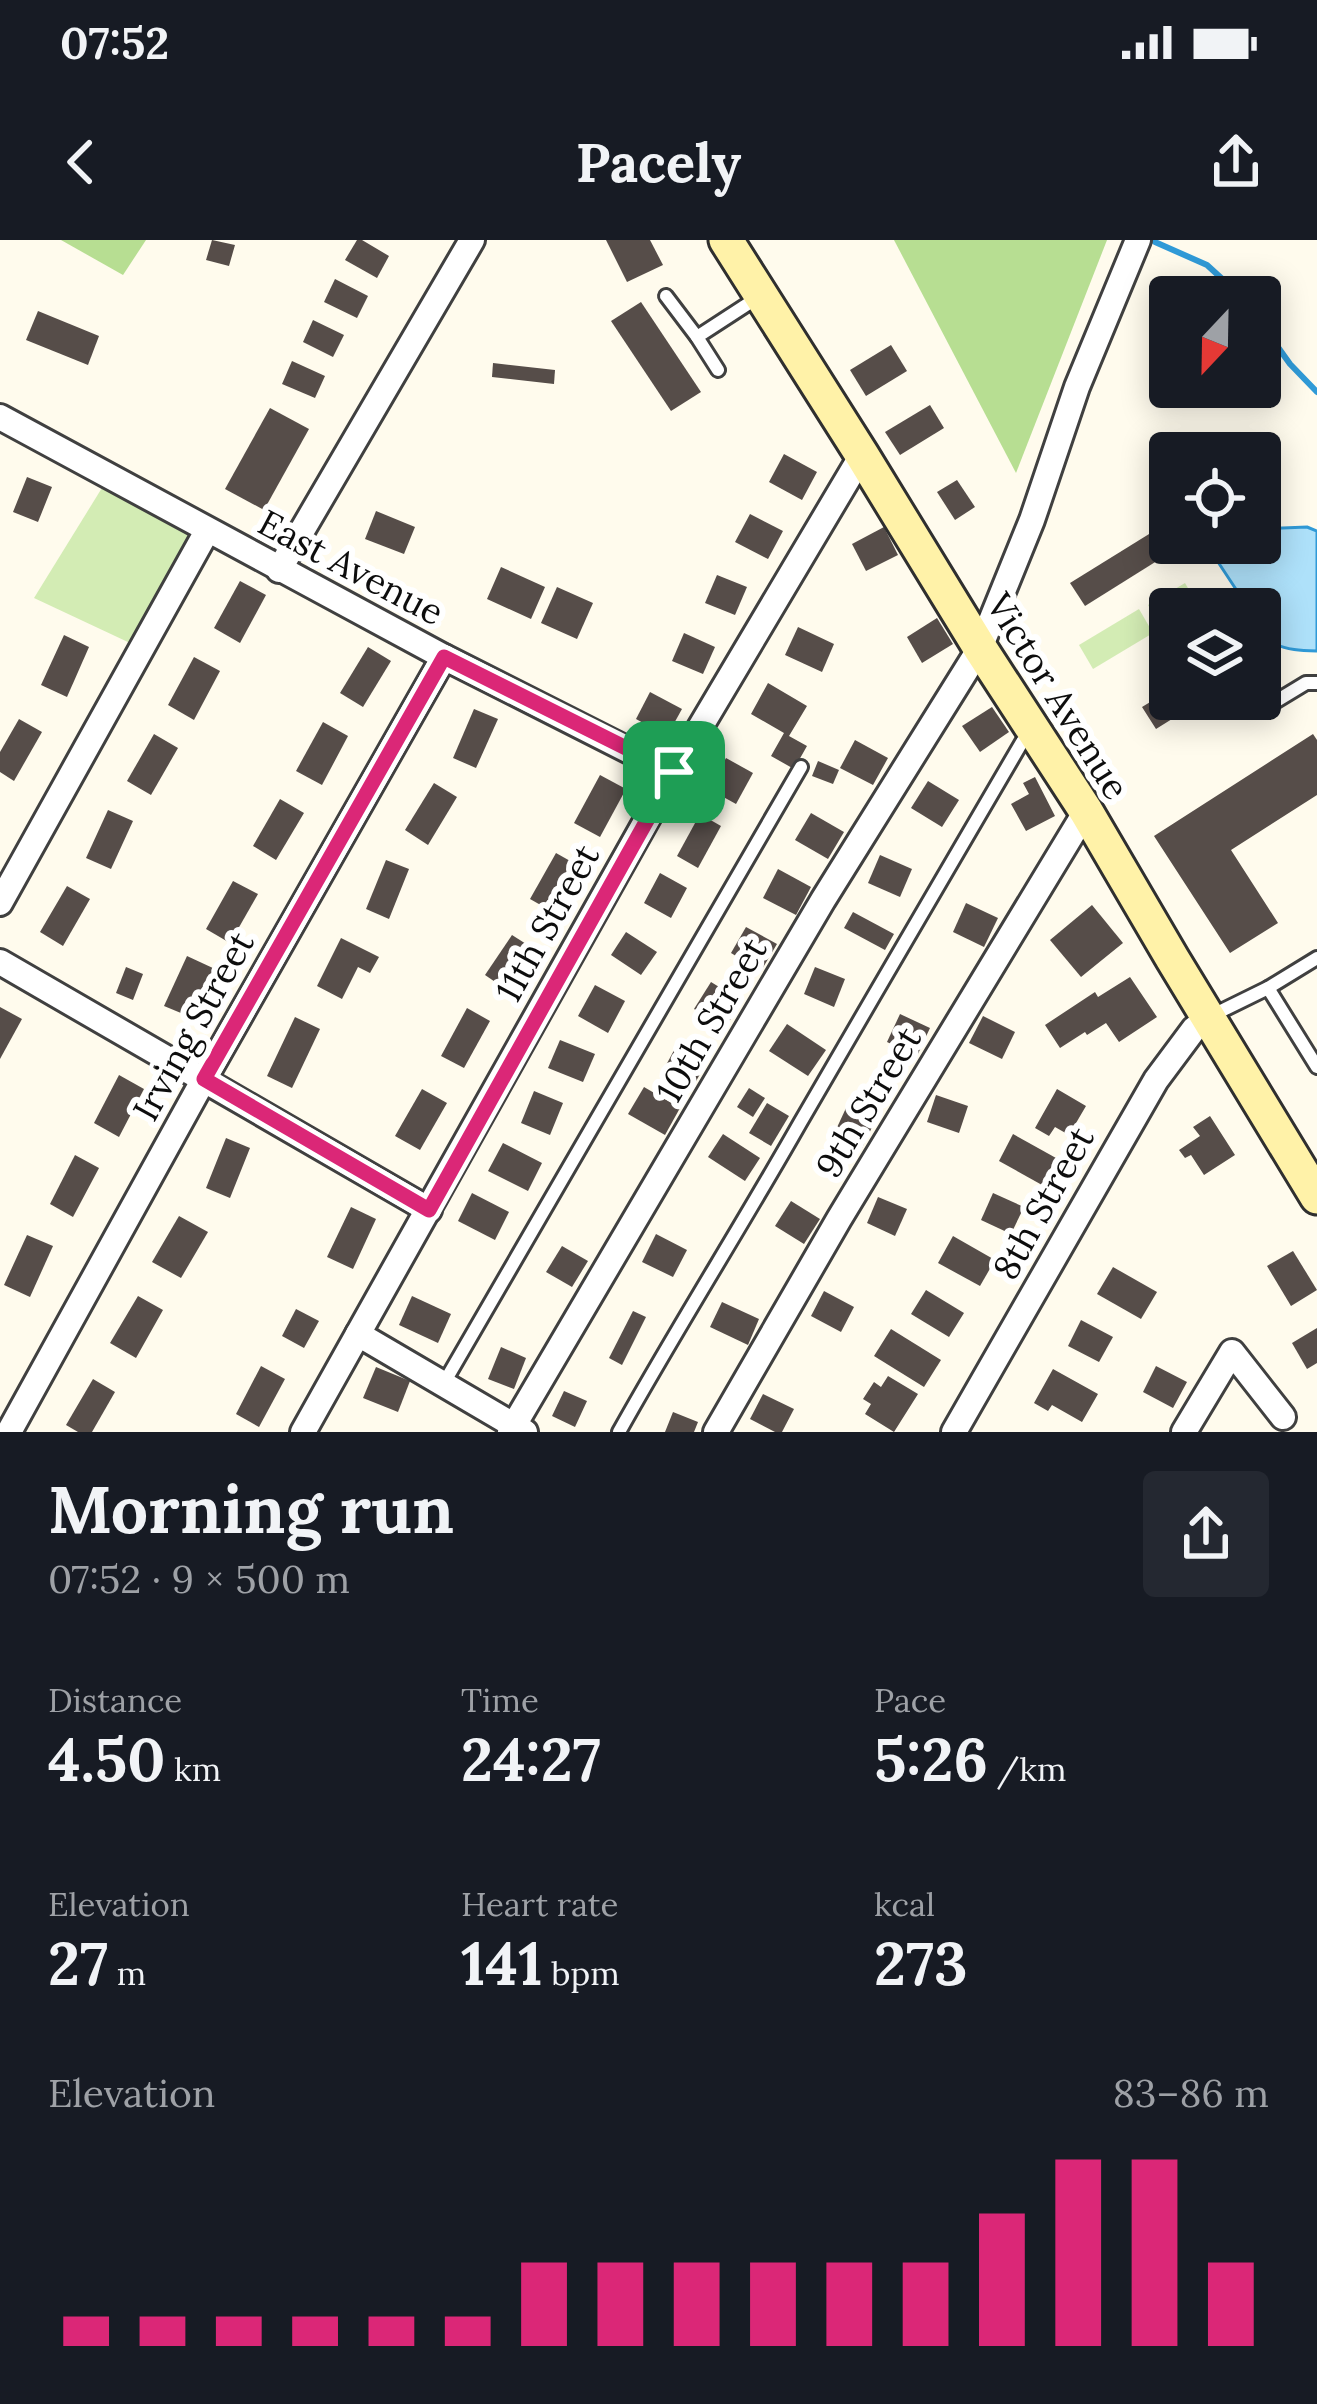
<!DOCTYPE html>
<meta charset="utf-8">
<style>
:root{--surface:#171b24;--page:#242831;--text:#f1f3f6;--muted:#9ea1a6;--accent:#db2777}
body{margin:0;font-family:Lora,serif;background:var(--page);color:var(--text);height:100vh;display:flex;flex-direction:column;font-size:45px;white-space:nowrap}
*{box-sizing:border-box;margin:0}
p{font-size:39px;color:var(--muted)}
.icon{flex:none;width:66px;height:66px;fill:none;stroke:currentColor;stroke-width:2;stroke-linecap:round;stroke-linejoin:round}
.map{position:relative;height:1192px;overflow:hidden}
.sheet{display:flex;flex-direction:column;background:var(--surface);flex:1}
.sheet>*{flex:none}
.needle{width:78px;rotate:202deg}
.controls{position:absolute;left:1149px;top:36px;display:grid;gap:24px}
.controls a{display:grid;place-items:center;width:132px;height:132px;border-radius:12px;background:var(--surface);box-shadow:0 6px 30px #0003;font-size:60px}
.pin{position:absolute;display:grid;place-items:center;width:102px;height:102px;color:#fff;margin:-51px;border-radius:24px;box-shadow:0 6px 18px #0006}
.round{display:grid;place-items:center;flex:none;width:126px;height:126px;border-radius:12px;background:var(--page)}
.head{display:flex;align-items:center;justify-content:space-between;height:204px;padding:0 48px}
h1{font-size:66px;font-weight:700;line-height:90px}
.figures{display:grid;grid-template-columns:repeat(3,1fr);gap:18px;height:204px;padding:12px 48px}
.figures div{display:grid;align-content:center}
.figures b{font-size:60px;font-weight:700}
.figures small{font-size:33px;font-weight:400}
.figures p{font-size:33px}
.chart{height:336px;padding:24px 48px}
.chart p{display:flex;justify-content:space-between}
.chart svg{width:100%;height:216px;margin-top:12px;stroke:var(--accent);stroke-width:6}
.status{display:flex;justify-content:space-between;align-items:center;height:84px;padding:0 60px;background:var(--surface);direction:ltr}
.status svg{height:33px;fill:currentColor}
header{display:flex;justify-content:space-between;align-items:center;height:156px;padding:0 48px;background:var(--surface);font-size:54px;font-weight:700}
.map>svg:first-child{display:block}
.green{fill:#d3ecb4}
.forest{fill:#b7de92}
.water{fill:#aee1fa;stroke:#309ad7;stroke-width:3}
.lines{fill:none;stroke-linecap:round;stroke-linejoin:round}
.stream{stroke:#309ad7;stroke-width:6}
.building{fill:#564d49}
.lane-casing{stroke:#404040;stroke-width:18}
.street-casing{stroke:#404040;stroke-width:30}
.secondary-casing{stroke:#2f2f2f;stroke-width:39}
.lane{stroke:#fff;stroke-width:12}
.street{stroke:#fff;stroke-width:24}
.secondary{stroke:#fff2a8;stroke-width:33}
.route-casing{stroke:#fff;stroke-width:24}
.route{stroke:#db2777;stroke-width:15}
.labels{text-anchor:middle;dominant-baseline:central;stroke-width:12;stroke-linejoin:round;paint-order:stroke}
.street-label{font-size:36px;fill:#0d0d0d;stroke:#fff}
</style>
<div class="status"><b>07:52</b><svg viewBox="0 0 49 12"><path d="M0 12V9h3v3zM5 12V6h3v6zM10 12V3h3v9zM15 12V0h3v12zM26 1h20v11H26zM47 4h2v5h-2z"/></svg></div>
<header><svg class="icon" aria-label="back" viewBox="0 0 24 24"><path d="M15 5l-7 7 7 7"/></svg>Pacely<svg class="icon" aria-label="share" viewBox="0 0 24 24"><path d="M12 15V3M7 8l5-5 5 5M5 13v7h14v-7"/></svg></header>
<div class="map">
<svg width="1317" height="1192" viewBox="0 0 1317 1192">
<rect width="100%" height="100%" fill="#fffbed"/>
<g class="green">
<path d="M105,243l89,50 -64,110 -96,-45z"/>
<path d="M1185,343l14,24 -29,2v15l-7,5 -15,-24z"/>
<path d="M1139,369l14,24 -60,36 -14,-24z"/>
</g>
<g class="forest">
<path d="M61,0h85l-23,35z"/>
<path d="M894,0h213l-91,233z"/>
</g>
<path class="water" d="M1307,287l10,4v120c-33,-1 -57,-3 -57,-42h-11l-31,-47 -4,-19h46v-14z"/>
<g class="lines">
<g class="stream">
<path d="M1155,2l52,23 35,32"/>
<path d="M1260,82l30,42 27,28"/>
</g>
</g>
<g class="building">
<path d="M212,0l23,5 -6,21 -23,-6z"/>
<path d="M357,0h5l27,16 -12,22 -32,-18z"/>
<path d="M606,0h44l13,25 -36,17z"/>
<path d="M335,39l33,17 -11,22 -33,-16z"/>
<path d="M641,62l60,90 -30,19 -60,-90z"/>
<path d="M38,71l61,25 -11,29 -62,-25z"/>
<path d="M313,80l31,15 -11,22 -30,-15z"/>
<path d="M891,105l16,26 -41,25 -16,-26z"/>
<path d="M292,121l33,15 -10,22 -33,-14z"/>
<path d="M493,123l62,7 -1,14 -62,-7z"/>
<path d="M930,165l14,23 -44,27 -15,-23z"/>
<path d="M270,168l39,21 -45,81 -39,-21z"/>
<path d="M784,214l33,18 -15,28 -33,-18z"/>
<path d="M27,237l25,10 -14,35 -25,-10z"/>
<path d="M957,240l18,27 -20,13 -18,-28z"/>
<path d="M376,271l39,16 -11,27 -39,-15z"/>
<path d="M750,274l33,17 -15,28 -33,-17z"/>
<path d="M1162,286l14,23 -91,57 -15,-23z"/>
<path d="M884,287l14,28 -32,16 -14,-27z"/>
<path d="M501,327l44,20 -14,32 -44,-20z"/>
<path d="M717,335l30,12 -12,28 -30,-12z"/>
<path d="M240,341l26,14 -26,48 -26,-15z"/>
<path d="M557,347l36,16 -16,36 -36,-16z"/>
<path d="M937,378l16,26 -31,19 -15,-26z"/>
<path d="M798,387l36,17 -12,28 -37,-17z"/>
<path d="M684,393l31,14 -12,27 -31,-13z"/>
<path d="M64,395l25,12 -22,50 -26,-12z"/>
<path d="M368,407l23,14 -28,46 -23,-14z"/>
<path d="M194,417l26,14 -26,49 -26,-15z"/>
<path d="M768,443l39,23 -18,30 18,10 -13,23 -23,-13 13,-23 -33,-19z"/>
<path d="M1170,450v9h34l-48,30 -14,-22z"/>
<path d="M650,452l32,17 -15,27 -31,-17z"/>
<path d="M992,467l17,25 -29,20 -18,-26z"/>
<path d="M474,469l24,10 -22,49 -23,-10z"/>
<path d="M19,479l23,13 -28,49 -14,-9v-20z"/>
<path d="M323,482l25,14 -26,49 -26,-14z"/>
<path d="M154,494l24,14 -27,47 -24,-14z"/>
<path d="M1313,494l4,6v55l-86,55 47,73 -48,30 -76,-117z"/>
<path d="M855,500l33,18 -15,27 -33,-17z"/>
<path d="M726,518l27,15 -17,31 -27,-15z"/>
<path d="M818,521l21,9 -6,14 -21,-8z"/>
<path d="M600,535l26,14 -26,48 -26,-14z"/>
<path d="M1035,537l20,39 -29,15 -15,-27 18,-10 -6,-11z"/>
<path d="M928,541l31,19 -17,27 -31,-19z"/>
<path d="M434,543l23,14 -29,48 -23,-15z"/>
<path d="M280,559l24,14 -28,47 -23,-14z"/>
<path d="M108,570l25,11 -22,48 -25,-11z"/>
<path d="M811,573l33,19 -16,27 -33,-19z"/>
<path d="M700,574l21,12 -23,42 -21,-12z"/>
<path d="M556,613l23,13 -26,46 -23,-13z"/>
<path d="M880,615l32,14 -12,28 -32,-14z"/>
<path d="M386,620l23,9 -20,50 -23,-10z"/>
<path d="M778,629l33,18 -15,28 -33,-17z"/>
<path d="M660,633l27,15 -16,30 -27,-15z"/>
<path d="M233,641l25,13 -28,49 -24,-14z"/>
<path d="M67,646l23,13 -27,47 -23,-14z"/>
<path d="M966,663l32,15 -14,29 -31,-15z"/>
<path d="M1092,665l31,38 -42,34 -31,-37z"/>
<path d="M853,672l41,22 -9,16 -41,-22z"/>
<path d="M746,687l31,17 -16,27 -30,-18z"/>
<path d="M626,692l31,20 -16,23 -30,-20z"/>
<path d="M512,695l22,14 -27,41 -22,-15z"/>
<path d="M341,698l38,19 -9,16 -12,-6 -16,32 -25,-13z"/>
<path d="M187,716l28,13 -22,49 -29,-12z"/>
<path d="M126,727l17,7 -10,26 -17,-7z"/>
<path d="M815,727l30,12 -11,28 -30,-13z"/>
<path d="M1130,737l27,40 -38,25 -13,-19 -19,12 -2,-3 -25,16 -15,-23 50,-33 3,5z"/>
<path d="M711,742l31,19 -17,27 -31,-19z"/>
<path d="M595,745l30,16 -17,32 -30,-17z"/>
<path d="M0,767l22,12 -22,40z"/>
<path d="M467,768l23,13 -26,47 -23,-12z"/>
<path d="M900,774l30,14 -13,28 -30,-14z"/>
<path d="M983,776l32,16 -13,27 -33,-16z"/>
<path d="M295,777l25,12 -28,59 -25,-12z"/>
<path d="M787,784l39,26 -18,26 -39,-25z"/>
<path d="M560,800l35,14 -12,28 -35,-14z"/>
<path d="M679,801l30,17 -14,25 -30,-16z"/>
<path d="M119,835l25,14 -25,48 -25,-14z"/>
<path d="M644,847l36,21 -15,27 -37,-21z"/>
<path d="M749,848l16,10 -12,19 -16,-10z"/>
<path d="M422,849l25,14 -27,47 -25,-14z"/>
<path d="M1057,849l29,17 -17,29 -14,-8 -6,9 -14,-8z"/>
<path d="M534,851l29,12 -13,32 -29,-12z"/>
<path d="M936,855l32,11 -9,27 -32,-11z"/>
<path d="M767,863l22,13 -18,30 -22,-13z"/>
<path d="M846,868l29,13 -13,27 -28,-14z"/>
<path d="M1210,876l25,39 -31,20 -13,-20 -6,3 -6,-8 21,-14 -7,-9z"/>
<path d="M723,894l37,24 -15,23 -37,-24z"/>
<path d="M1013,894l43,24 -14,27 -43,-24z"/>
<path d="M226,898l24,10 -20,50 -24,-10z"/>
<path d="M503,903l39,20 -14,28 -40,-20z"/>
<path d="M75,915l24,13 -26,49 -23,-13z"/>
<path d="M472,953l37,19 -14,28 -37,-19z"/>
<path d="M993,953l31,14 -13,27 -30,-14z"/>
<path d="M878,957l29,12 -12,27 -28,-13z"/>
<path d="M791,961l29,18 -16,25 -29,-18z"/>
<path d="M351,967l25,12 -23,50 -26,-12z"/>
<path d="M179,976l29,16 -27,46 -29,-16z"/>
<path d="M656,994l31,16 -14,27 -31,-15z"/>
<path d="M27,995l26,11 -23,51 -26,-12z"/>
<path d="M953,996l42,24 -15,26 -42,-23z"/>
<path d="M562,1006l26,15 -16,26 -26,-15z"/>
<path d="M1293,1011l24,39 -26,16 -24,-40z"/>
<path d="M1113,1027l44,25 -16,27 -44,-25z"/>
<path d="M926,1050l38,23 -15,24 -38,-23z"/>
<path d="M824,1051l30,16 -13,25 -30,-16z"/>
<path d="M138,1056l25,14 -27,48 -26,-15z"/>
<path d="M412,1056l39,18 -13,29 -39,-18z"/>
<path d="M722,1062l37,17 -11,26 -38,-18z"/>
<path d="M296,1069l23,12 -15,27 -22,-12z"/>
<path d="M633,1071l13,6 -24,48 -13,-7z"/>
<path d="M1081,1080l32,17 -14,25 -31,-16z"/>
<path d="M1317,1088v35l-10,6 -15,-26z"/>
<path d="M891,1089l50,31 -17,27 -50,-31z"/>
<path d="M501,1107l25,11 -12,31 -26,-10z"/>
<path d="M261,1126l24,13 -26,48 -23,-13z"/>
<path d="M1156,1126l31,16 -14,26 -30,-16z"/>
<path d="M376,1127l34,14 -12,31 -35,-14z"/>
<path d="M1053,1129l45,25 -16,28 -30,-17 -4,6 -14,-8z"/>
<path d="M888,1136l30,18 -24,38 -29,-18 6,-10 -8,-5 11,-17 7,5z"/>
<path d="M93,1139l22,13 -23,40h-14l-12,-7z"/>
<path d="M564,1151l23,10 -12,26 -23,-11z"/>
<path d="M763,1154l31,15 -12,23h-7l-25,-13z"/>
<path d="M673,1172l25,10 -4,10h-29z"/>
</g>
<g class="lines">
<defs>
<g id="lane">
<path d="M666,56l31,41"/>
<path d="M718,130l-21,-33 63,-41"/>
<path d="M1273,463l33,-20h11"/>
<path d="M1268,748l49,79"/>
<path d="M1209,777l59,-29 49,-30"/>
<path d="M444,1143l357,-616"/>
<path d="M619,1192c58,-104 122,-205 181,-309 74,-127 147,-254 222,-381l13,-9"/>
</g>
<g id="street">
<path d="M0,177l444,240 229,116"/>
<path d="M279,330l193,-330"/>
<path d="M0,663l207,-372"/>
<path d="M0,722l429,248"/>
<path d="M358,1094l167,98"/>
<path d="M9,1192l195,-353 240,-422"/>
<path d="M303,1192l370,-659 189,-318"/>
<path d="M510,1192l313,-532 157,-252 52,-128 45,-133 61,-147"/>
<path d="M716,1192l123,-213 247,-408"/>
<path d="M954,1192l202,-352 38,-51 14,-11"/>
<path d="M1184,1192l48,-80 51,65"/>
</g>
<path id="secondary" d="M726,0l136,215 118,193 106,163 86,147 145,239"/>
</defs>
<use href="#lane" class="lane-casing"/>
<use href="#street" class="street-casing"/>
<use href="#secondary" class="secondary-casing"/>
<use href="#lane" class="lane"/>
<use href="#street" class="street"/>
<use href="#secondary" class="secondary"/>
</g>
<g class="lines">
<defs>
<path id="route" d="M444,417l230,115 -245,438 -225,-131z"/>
</defs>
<use href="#route" class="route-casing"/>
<use href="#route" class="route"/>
</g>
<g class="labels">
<g class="street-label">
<text transform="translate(351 327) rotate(28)">East Avenue</text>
<text transform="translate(1058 456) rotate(58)">Victor Avenue</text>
<text transform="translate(547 683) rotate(-61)">11th Street</text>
<text transform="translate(711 780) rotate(-60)">10th Street</text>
<text transform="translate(193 786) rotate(-61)">Irving Street</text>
<text transform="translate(868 862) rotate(-59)">9th Street</text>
<text transform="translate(1043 963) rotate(-61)">8th Street</text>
</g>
</g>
</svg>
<div class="controls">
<a><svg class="needle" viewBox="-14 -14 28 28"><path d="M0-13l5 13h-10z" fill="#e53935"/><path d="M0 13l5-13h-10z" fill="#9ea1a6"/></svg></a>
<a><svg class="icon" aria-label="locate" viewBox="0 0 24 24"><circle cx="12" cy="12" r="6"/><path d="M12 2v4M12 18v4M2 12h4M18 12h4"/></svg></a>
<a><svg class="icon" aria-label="layers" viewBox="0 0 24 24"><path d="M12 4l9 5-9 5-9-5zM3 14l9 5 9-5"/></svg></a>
</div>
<div class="pin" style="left:674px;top:532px;background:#1e9e55"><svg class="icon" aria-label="arrive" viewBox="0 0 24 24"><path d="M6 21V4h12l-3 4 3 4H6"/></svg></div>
</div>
<section class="sheet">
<div class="head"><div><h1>Morning run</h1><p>07:52 · 9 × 500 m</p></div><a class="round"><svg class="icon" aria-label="share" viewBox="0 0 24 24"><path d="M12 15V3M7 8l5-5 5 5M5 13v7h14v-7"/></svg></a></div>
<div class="figures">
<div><p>Distance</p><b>4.50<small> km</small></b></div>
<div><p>Time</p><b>24:27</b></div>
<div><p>Pace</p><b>5:26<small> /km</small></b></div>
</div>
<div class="figures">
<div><p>Elevation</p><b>27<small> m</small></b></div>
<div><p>Heart rate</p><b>141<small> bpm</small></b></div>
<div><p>kcal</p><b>273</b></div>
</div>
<div class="chart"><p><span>Elevation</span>83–86 m</p>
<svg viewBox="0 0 160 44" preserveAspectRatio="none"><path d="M5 44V38M15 44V38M25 44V38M35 44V38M45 44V38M55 44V38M65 44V27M75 44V27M85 44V27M95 44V27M105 44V27M115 44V27M125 44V17M135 44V6M145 44V6M155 44V27"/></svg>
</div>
</section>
